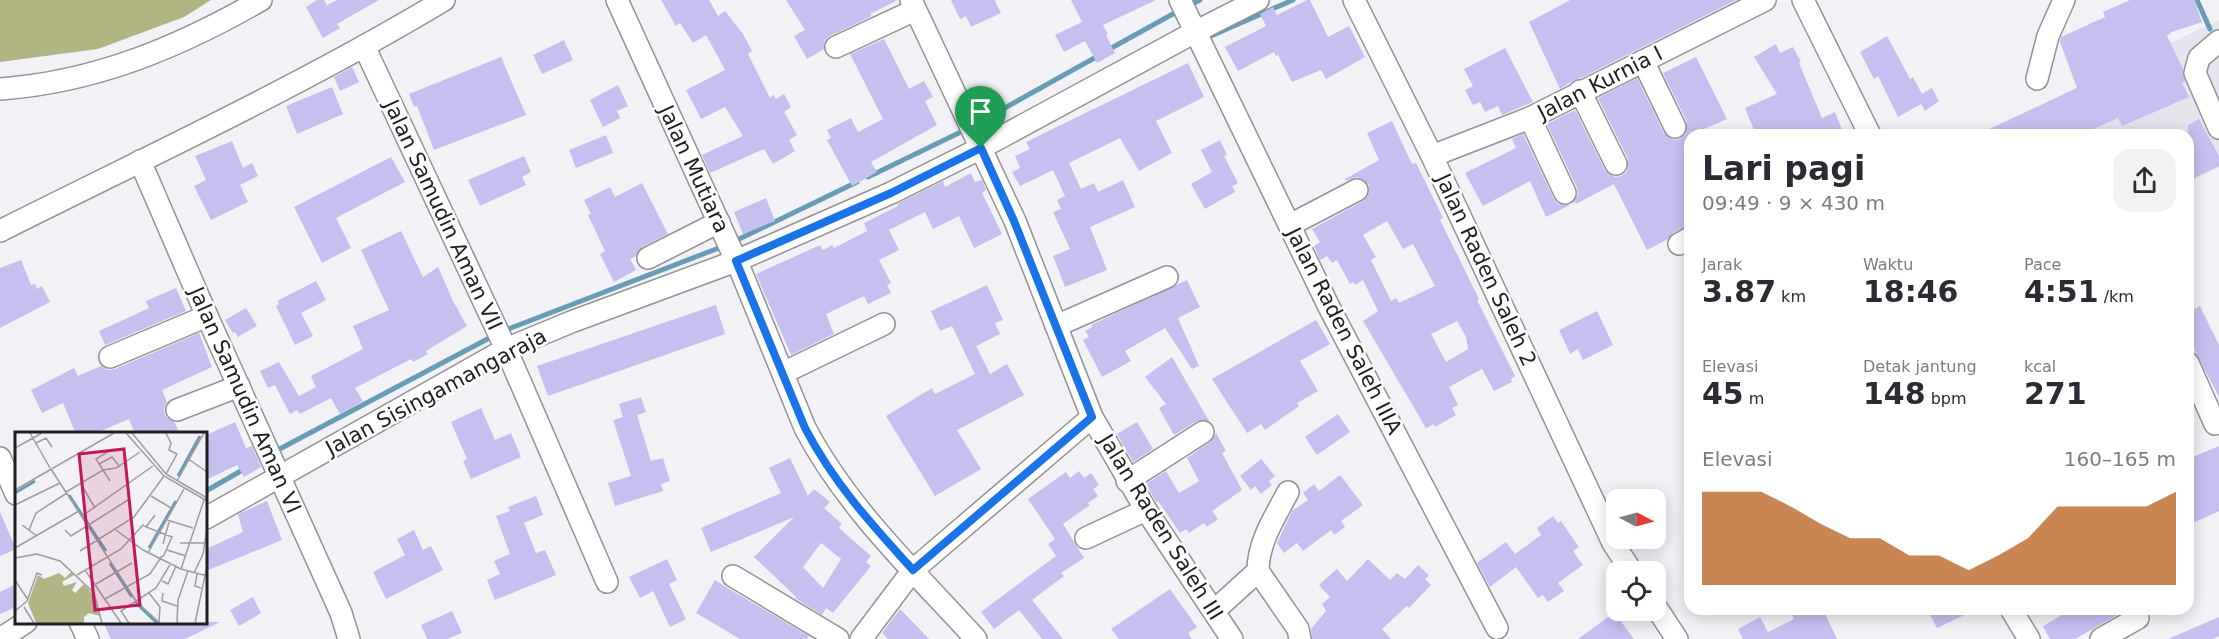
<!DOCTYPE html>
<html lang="id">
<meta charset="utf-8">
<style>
:root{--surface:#fff;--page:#f2f2f3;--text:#2b2b33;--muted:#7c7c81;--accent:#b45309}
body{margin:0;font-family:"DejaVu Sans",sans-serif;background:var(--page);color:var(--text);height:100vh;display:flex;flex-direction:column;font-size:22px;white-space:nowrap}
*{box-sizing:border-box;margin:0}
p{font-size:20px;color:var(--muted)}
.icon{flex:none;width:33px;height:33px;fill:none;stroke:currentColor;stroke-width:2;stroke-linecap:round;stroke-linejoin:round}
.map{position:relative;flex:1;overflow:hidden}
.drawer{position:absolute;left:1684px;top:129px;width:510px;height:486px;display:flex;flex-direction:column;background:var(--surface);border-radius:18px;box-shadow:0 3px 15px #0003}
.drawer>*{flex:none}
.needle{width:39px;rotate:96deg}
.fabs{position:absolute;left:1606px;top:489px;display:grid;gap:12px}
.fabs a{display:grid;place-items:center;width:60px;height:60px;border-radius:12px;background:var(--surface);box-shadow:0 3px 15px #0003;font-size:30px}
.pin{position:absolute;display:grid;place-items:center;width:51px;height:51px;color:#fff;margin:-62px -26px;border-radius:50% 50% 50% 0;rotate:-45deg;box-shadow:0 0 6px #0007}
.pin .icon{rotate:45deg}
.round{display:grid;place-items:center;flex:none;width:63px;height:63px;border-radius:18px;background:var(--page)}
.head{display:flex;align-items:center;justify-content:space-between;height:102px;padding:0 18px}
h1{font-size:33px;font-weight:600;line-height:45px}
.stats{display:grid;grid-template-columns:repeat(3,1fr);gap:9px;height:102px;padding:6px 18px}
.stats div{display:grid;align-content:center}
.stats b{font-size:30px;font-weight:600}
.stats small{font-size:16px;font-weight:400}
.stats p{font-size:16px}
.chart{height:168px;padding:12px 18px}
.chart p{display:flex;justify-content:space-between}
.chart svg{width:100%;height:108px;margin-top:6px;fill:var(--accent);opacity:.7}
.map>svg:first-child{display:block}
.built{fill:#e5e4ef}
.forest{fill:#b1b483}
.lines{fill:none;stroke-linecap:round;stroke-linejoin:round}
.stream{stroke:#699db7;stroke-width:5}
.building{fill:#c5c0f0;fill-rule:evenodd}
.minor-casing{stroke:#939396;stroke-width:24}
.minor{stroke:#fff;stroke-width:21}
.route-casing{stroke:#fff;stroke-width:12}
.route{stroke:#1a73e8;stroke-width:8}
.labels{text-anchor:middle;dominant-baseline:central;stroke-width:5;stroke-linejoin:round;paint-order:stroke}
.street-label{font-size:21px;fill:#1f1f20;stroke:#fff}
.inset-river{fill:none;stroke:#699db7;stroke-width:3}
.inset-road{fill:none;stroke:#9e9ea0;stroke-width:1.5}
.view{fill:#c2185b;fill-opacity:0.15;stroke:#c2185b;stroke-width:3}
.inset-edge{fill:none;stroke:#1f1f20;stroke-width:3}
</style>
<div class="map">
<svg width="2219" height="639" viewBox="0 0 2219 639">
<rect width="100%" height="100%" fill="#f2f2f6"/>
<path class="built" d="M2219,20v147l-30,16 -1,-48h-199l-2,-5z"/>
<path class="forest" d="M0,0h211l-27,17 -86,32 -98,13z"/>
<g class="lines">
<g class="stream">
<path d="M2197,0l13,29"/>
<path d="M1188,6l12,-6"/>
<path d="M1204,39l89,-39"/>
<path d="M1106,51l74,-41"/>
<path d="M976,124l122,-68"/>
<path d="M868,177l99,-48"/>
<path d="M733,242l124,-60"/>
<path d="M503,331l221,-85"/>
<path d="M272,453l223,-118"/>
<path d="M206,491l40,-23"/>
</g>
</g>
<g class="building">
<path d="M317,0h7l3,5 10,-5h42l-42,24 3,4 -17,10 -17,-31z"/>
<path d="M661,0h48l9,16 7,-5 18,23 9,17 -4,3 22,44 3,-3 3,4 8,-5 7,13 -7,5 13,23 -8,5 6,11 -22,13 -9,-15 -54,24 -8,-18 41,-19 -18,-29 -24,12 -15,-29 39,-20 -19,-35 -13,8 -13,-20 -4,3z"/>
<path d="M786,0h112l-28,14 2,2 -42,20 -5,4 -1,9 -17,10 -13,-23 11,-6z"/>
<path d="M951,0h45l-1,1 6,12 -30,14 -5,-11 -6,3z"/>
<path d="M1071,0h85l-53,25 5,9 -2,1 9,18 -18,10 -12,-22 -21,11 -9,-17 27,-13z"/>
<path d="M1307,0h3l18,37 21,-11 16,31 -39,22 -5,-9 -29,12 -14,-27 -2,1 -2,-4 -36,19 -13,-24 41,-21 -6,-12 13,-7 4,8z"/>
<path d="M1570,0h166l-155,78 -7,2 -14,9 -31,-67z"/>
<path d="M2130,0h64l8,22 -30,10 -5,4 16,33 2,13 -3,1 7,14 -67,29 -4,-8 -38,17h-103l100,-47 -17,-46 1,-5 44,-20 -2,-5z"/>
<path d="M1887,36l23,43 3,-2 9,17 10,-6 7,13 -14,10 -4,-7 -23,13 -20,-41 -4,3 -14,-27z"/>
<path d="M884,39l25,50 15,-8 9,16 -8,4 12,24 -66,37 6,10 -25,14 -25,-46 4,-2 -4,-8 24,-12 7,14 25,-13 -33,-65z"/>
<path d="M564,40l9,20 -31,14 -9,-19z"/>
<path d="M1776,44l4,9 13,-6 8,15 -2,1 23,55 13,-6 9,23h-88l-11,-27 32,-14 -23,-37z"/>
<path d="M1505,48l28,54 -31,13 -4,-9 -13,6 -5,-10 -7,3 -8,-15 8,-4 -9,-17z"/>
<path d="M501,57l25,58 -92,35 -17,-44 -3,1 -5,-13z"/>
<path d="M1696,57l31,62 -37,16v90l-17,8 -5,6 -21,11 -33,-66 -38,20 -1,-2 -4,2 7,-9 -1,-7 -30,-64 28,-14 30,60 10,7 6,-1 6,-5 1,-12 -30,-61 39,-20 27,55 10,7 6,-1 6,-5 1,-12 -24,-49z"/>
<path d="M1188,63l16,34 -48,24 16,32 -33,18 -19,-33 -51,25 12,26 13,-6 4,9 25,-12 12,27 -45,20 17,43 -42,17 -12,-31 17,-7 -17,-37 8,-3 -4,-9 8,-4 -12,-26 -33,16 -8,-14 8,-4 -5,-12 15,-7 -4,-7z"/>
<path d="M352,67l7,15 -19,9 -6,-14z"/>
<path d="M618,85l10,21 -11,5 3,7 -17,9 -13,-27z"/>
<path d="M332,87l11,27 -46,20 -11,-28z"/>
<path d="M2199,119l20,37v10l-31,15v-56z"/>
<path d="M1392,121l20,43 4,-1 27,55 -3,2 39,79 -2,1 38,76 -4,3 1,3 -18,9 -12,-22 -33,18 9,18 -6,3 4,7 -21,12 -1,-3 -8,4 -63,-107 15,-10 -15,-31 -8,5 -1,-3 -4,2 -13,-24 -5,3 -5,-7 -7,4 -6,-14 6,-4 -8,-13 51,-28 5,-5 1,-11 -5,-5 -7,-3 -11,4 -1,-2 34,-19 -12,-27zM1387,221l16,28 10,-5 22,42 -36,17 -3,-5 -5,3 -20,-41 5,-3 -13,-22zM1457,321l9,16 2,12 -22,13 -15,-28z"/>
<path d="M1523,134l31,65 4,5 12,1 -24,12 -16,-36 -47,25 -18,-33 51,-25 -4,-9z"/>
<path d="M606,135l7,18 -37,15 -7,-18z"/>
<path d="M1220,140l7,15 -3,1 14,27 -6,3 3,6 -30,17 -14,-25 21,-12 -11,-22z"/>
<path d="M232,141l11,27 9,-5 6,13 -18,9 8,17 -37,18 -17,-34 12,-6 -11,-24z"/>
<path d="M524,156l7,16 -9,5 4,8 -46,21 -12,-26z"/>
<path d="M391,157l14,25 -69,36 15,30 -29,15 -28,-56z"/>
<path d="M971,173l4,9 7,-2 4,10 -4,3 20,41 -28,14 -15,-32 -26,13 -8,-17 -36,18 10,20 -20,10 12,23 -4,2 4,8 -23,11 -4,-8 -38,18 8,20 -43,21 -35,-81 64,-29 3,5 9,-5 2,3 33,-17 -3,-8 34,-17 -1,-2 46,-23 2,6z"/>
<path d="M642,183l26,51 -26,13 -7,10 -5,2 6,11 -22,12 -14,-28 5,-3 -17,-36 3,-1 -7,-14 26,-13 5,10z"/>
<path d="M766,198l9,23 -32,13 -9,-22z"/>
<path d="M401,231l22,46 15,-10 15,34 14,25 -41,25 2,3 -15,8 -2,-3 -56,29 8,13 -23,13 -9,-16 -31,16 -3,-4 -7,4 -15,-29 -7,3 -8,-17 19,-9 20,34 17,-9 -5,-11 52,-27 -10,-23 36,-16 -28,-60z"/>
<path d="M21,260l10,25 4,-1 2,5 5,-3 8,16 -50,26v-60z"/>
<path d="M1187,280l13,27 -22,11 21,48 -7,3 -27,-41 -40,23 6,10 -29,16 -19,-37 6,-3 -4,-6 7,-4 -1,-2z"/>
<path d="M316,281l10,19 -25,13 12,23 -18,9 -19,-39 3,-2 -2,-3z"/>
<path d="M987,285l16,35 -8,3 5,11 -24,12 14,28 17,-10 17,31 -67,35 24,39 -46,27 -49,-80 46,-28 3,6 40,-20 -23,-48 -12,5 -9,-20z"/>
<path d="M176,288l10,23 -81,34 -6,-14 50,-23 -3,-7z"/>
<path d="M716,305l9,29 -177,62 -11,-30z"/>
<path d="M2200,306l19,39v52l-31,-59v-26z"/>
<path d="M246,308l11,18 -19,11 -3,-5 -2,1 -8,-13z"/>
<path d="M1597,311l16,34 -30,15 -5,-11 -8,5 -11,-24z"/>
<path d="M1316,320l14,24 -30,17 18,30 -21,12 2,3 -34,24 -4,-6 -14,9 -35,-54z"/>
<path d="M199,333l13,34 -50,23 5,12 -3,7 1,6 5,5 5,3 5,11h-45l-6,-15 -35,15h-18l-13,-31 -21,10 -11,-23 43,-22 4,8 23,-10 7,4 7,-1z"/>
<path d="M1172,357l37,64h-12l-23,14 -15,-27 7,-4 -21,-27z"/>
<path d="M641,397l5,15 -9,3 14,46 12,-3 7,23 -9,3 2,7 -48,15 -7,-23 23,-7 -18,-56 10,-3 -4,-13z"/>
<path d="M481,408l14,32 16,-7 10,24 -50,22 -8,-18 4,-2 -16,-37z"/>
<path d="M1338,414l12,18 -33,23 -12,-18z"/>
<path d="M235,422l11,26 6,-2 9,21 -17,10 -7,-12 -31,15v-45z"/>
<path d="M1137,422l16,27 -20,13 -16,-28z"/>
<path d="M1216,433l10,18 -4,2 20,37 -30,21 6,8 -11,8 -3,-4 -15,10 -3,-4 -6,4 -22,-32 -2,1 -10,-18 20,-13 13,22 20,-12 -12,-23 23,-16z"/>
<path d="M2219,446v65l-26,12 -5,-8v-56z"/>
<path d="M790,458l18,38 6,-7 16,13 -6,6 18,16 -3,4 32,28 -5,6 5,4 -38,47 -7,-5 -4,7 -27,-17 1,-1 -42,-40 40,-40 -83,35 -10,-24 80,-35 -12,-25zM821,543l20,16 -18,29 -20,-21z"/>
<path d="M1261,459l14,17 -6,5 3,4 -11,9 -6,-8 -4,4 -11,-14z"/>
<path d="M1079,471l5,7 7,-5 8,12 -6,4 5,7 -10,7 2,2 -27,19 21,34 -23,15 3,3 -32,24 31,39h-21l-23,-29 -25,19 -13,-17 75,-56 -8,-12 7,-5 -27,-40 38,-27 4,6z"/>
<path d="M1340,475l23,30 -22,16 4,6 -11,8 -3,-5 -28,21 -6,-8 -13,10 -7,-10 15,-32 16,-11 -5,-7 11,-9 5,7z"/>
<path d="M536,496l7,19 -19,8 12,30 9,-3 11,25 -61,25 -8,-20 13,-6 -6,-13 16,-7 -14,-38 14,-5 -2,-4z"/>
<path d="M267,501l15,39 -76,31v-22l37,-17 -5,-18z"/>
<path d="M0,512l16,37 -16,7z"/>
<path d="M1553,516l5,7 3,-2 18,26 -6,4 10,14 -25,18 6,8 -16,11 -5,-7 -5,3 -22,-31 -26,20 -13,-24 29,-21 9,12 26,-19 -4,-7z"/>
<path d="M414,530l9,20 8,-4 12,24 -57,29 -13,-27 32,-17 -8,-16z"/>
<path d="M667,559l10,21 -8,4 17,35 -16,8 -17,-36 -13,7 -11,-21z"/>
<path d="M1368,559l22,21 7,-7 8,6 13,-14 11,10 -4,4 6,6 -22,23 -2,-2 -25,23 9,10h-79l-1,-10 15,-18 -4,-7 8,-7 -11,-12 18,-16 10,12z"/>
<path d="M715,580l14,9 80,47 -2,3h-67l-44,-26z"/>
<path d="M16,584v23l-16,7v-22z"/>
<path d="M1170,589l27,38 -9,6 4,6h-73l-8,-10z"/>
<path d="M253,597l8,16 -22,13 -9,-16z"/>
<path d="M900,609l29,30h-41l-6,-6z"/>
<path d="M1789,609h34l14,30h-94l-5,-10 22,-12 8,15 26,-13z"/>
<path d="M1927,609h50l-40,19z"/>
<path d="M2072,609h56l-53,30h-25l-7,-13z"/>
<path d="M452,611l10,22 -15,6h-20l-6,-14z"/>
<path d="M1611,615l5,7 3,-3 15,20h-56z"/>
<path d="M2219,617v19l-6,3h-45z"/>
<path d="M103,622h117l-35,17h-74z"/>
</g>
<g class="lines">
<defs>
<g id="minor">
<path d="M617,0l123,269 65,159c42,80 110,144 171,211"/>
<path d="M911,0l104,221 77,196 54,93 86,129"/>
<path d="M1180,0l149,307 168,321"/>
<path d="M1354,0l78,156 181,387 19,29"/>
<path d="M1803,0l67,135"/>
<path d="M2219,41l-20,17 -4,15 24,55"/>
<path d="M364,46l142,303 101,233"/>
<path d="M836,47l79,-37"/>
<path d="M1643,61l32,66"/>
<path d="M2037,79l11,-43 16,-36"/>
<path d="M0,89c96,-7 179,-42 261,-89"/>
<path d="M1580,91l36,73"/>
<path d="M1530,118l35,75"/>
<path d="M1432,156l98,-38 235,-118"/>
<path d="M140,161l67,155 134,297 8,26"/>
<path d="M1290,225l67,-35"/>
<path d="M0,231c149,-75 301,-145 444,-231"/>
<path d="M1679,244l11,-6"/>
<path d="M648,258l71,-36"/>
<path d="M1056,326l111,-49"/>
<path d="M110,357l97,-41"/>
<path d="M2188,363l27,61"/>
<path d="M783,373l101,-49"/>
<path d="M177,410l62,-24"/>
<path d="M0,458l16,36"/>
<path d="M1127,481l76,-49"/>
<path d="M206,518l300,-169 65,-27 165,-61 155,-68 90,-45 214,-116 63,-32"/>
<path d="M1086,538l60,-28"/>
<path d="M1258,571c0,-29 17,-54 30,-79"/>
<path d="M733,576l105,63"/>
<path d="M1656,607l21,32"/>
<path d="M2011,609l18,30"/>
<path d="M1214,611l44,-40 40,58 2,10"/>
<path d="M80,622l8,17"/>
<path d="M0,639l26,-17"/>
<path d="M861,639l52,-69 179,-153"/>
<path d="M2101,639l37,-21"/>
</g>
</defs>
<use href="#minor" class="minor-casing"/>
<use href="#minor" class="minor"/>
</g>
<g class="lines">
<defs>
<path id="route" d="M981,148l33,73 78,196 -179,153c-41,-45 -80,-88 -108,-142l-69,-167 155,-68z"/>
</defs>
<use href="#route" class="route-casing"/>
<use href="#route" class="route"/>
</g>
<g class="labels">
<g class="street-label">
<text transform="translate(1600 83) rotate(-27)">Jalan Kurnia I</text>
<text transform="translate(694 169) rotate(65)">Jalan Mutiara</text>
<text transform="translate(443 215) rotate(65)">Jalan Samudin Aman VII</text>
<text transform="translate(1486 270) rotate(65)">Jalan Raden Saleh 2</text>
<text transform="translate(1344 331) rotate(63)">Jalan Raden Saleh IIIA</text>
<text transform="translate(436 392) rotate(-28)">Jalan Sisingamangaraja</text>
<text transform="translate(245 400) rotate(66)">Jalan Samudin Aman VI</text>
<text transform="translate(1161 527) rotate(58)">Jalan Raden Saleh III</text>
</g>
</g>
<g transform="translate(15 432)">
<rect width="192" height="192" fill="#f2f2f6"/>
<path d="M56,140l3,3 -12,7 2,4 13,-4 -5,8 3,3 9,-9 11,13 5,19 -11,-3 -5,4v6h-48l-8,-20 10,-28 6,4 15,-6 6,5z" fill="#b1b483"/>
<path class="inset-river" d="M163,44l22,-40M0,61l20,-12M54,63l37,56M134,116l27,-47M95,131l22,34M121,171l21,20"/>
<path class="inset-road" d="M15,1l20,35M111,1l38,43 43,25M117,1l34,41 41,24M21,11l10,-5 6,9M0,16l27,-15M94,19l-13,8 14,22M172,26l20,14M84,32l13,-7 8,10M36,37l85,132 24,22M151,42l11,-20 -8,-4 2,-7 -5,-10M162,49l27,-48M66,52l14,24M0,58l99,-57M51,60l37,-22 13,-2 24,-16M136,64l20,12M0,73l45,-22M140,83l-9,12 26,10 -9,20M67,84l71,-50M149,87l29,9M7,93l15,11M14,98l7,-17 31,-20M50,98l6,6 57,-36M101,98l27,20 38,19 26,7M165,111h25M148,112l6,-22M0,116l64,-37M152,118l19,6M65,119l54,-34 30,-41M133,121l36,-64M0,126l22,-4 23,7 34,32 8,30M166,137l23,-69M70,138l36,53M179,141l9,-19 3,-20M182,142l-2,12 6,2M62,143l44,-26 22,-24 3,2M0,148l13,20M147,149l6,3 8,-18M81,152l36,-21M134,161l11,14 -1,16M148,161l-1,8 15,5M90,167l45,-25 12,-18M9,175l10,16M0,179l12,-10 10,-28 5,2M114,191l-8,-12 35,-23 15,-25M162,191l1,-23 10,-29M180,191l12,-57"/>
<path class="view" d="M109,17l16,156 -45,5 -16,-156z"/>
<rect width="192" height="192" class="inset-edge"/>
</g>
</svg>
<div class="fabs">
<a><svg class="needle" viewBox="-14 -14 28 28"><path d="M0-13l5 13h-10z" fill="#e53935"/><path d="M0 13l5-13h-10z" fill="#7c7c81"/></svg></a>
<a><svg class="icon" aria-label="locate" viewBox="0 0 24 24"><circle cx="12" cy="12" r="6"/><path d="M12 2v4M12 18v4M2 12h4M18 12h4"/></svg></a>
</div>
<div class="pin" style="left:981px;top:148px;background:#1e9e55"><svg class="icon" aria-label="arrive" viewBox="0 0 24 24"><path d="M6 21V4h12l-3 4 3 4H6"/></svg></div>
<section class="drawer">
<div class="head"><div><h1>Lari pagi</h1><p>09:49 · 9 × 430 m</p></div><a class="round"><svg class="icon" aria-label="share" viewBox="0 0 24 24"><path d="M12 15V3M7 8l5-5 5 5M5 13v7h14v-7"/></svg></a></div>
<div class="stats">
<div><p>Jarak</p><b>3.87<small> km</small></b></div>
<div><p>Waktu</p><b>18:46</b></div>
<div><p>Pace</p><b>4:51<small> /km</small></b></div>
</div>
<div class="stats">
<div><p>Elevasi</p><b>45<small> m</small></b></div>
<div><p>Detak jantung</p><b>148<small> bpm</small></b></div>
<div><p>kcal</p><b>271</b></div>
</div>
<div class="chart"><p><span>Elevasi</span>160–165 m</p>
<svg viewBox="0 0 160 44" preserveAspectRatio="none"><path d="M0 44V6L10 6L20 6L30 12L40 19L50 25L60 25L70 32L80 32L90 38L100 32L110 25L120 12L130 12L140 12L150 12L160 6V44z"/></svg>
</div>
</section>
</div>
